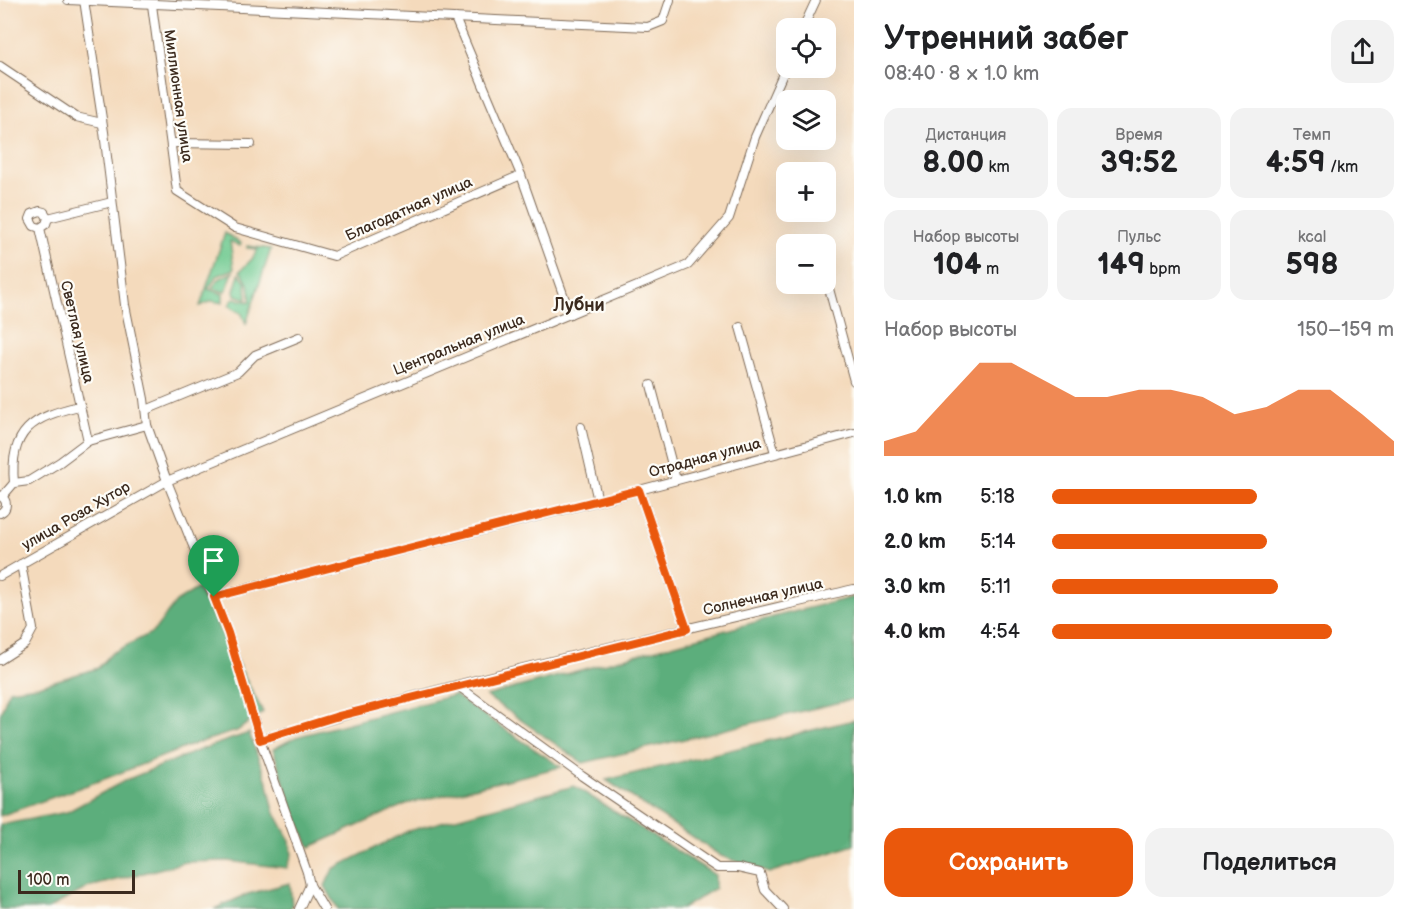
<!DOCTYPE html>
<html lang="ru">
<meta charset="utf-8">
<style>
:root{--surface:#fff;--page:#f2f2f2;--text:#202124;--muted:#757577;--accent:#ea580c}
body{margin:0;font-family:"Balsamiq Sans",sans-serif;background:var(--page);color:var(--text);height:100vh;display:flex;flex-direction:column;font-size:22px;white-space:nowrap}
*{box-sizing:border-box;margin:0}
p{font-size:20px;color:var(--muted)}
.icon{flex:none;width:33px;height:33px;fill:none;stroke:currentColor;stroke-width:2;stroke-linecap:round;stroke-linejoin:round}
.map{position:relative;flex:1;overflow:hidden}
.sheet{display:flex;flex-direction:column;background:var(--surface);width:570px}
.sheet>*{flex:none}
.buttons{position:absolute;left:776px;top:18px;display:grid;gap:12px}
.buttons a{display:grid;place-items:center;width:60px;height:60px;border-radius:12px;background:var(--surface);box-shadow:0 6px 24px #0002;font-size:30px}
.scale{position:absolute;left:18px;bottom:15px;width:117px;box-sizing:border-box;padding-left:6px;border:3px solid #3b2a1e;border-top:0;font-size:16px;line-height:21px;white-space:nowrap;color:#3b2a1e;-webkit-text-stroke:4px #fdfcf7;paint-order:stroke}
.pin{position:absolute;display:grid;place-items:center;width:51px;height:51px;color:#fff;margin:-62px -26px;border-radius:50% 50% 50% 0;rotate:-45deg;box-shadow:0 0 6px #0007}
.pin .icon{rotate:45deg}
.round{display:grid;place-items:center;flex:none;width:63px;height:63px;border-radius:18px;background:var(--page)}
.summary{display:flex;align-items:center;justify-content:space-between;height:102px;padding:0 30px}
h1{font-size:33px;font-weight:700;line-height:45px}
.stats{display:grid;grid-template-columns:repeat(3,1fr);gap:9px;height:102px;padding:6px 30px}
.stats div{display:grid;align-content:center;border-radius:15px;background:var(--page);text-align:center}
.stats b{font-size:30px;font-weight:700}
.stats small{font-size:16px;font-weight:400}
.stats p{font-size:16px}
.chart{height:168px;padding:12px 30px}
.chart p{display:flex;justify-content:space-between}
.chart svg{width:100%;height:108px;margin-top:6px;fill:var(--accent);opacity:.7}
.cta{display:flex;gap:12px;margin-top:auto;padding:12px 30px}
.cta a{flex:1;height:69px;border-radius:18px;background:var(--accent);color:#fff;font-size:24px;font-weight:700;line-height:69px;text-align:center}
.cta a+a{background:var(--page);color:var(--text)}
ul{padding:0 30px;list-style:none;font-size:20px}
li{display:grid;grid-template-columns:96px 72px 1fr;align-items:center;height:45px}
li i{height:15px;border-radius:8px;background:var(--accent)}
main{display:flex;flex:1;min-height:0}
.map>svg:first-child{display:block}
.green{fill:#71ca91;stroke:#567a58;stroke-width:1.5}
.forest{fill:#5cae7b;stroke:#4c6c4c;stroke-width:1.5}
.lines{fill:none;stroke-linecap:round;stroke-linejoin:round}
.minor-casing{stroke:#7c6855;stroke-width:10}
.minor{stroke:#fff;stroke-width:8}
.route-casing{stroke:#fff;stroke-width:12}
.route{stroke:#ea580c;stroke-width:8}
.labels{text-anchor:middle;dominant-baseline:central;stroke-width:4.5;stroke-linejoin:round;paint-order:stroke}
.street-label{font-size:15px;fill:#3b2a1e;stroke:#fdfcf7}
.quarter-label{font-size:18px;font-weight:bold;fill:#3b2a1e;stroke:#fdfcf7}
</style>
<main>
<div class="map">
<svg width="854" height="909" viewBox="0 0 854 909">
<rect width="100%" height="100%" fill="#fdfcf7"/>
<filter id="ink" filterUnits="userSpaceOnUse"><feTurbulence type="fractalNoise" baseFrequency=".0167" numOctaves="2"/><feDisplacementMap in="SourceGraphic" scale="12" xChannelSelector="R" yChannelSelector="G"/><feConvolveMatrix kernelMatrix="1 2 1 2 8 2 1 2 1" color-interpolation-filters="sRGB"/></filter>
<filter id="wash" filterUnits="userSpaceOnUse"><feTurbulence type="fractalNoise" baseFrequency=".008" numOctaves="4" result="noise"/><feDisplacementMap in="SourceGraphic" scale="24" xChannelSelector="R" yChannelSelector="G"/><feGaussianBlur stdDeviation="1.35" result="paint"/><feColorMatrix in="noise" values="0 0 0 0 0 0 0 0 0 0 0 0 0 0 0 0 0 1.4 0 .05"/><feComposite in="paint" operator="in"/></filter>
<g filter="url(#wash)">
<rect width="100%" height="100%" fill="#f4dabc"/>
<g class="green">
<path d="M225,233l16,10 -1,3 -10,-5 4,28 -17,7 -9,13 15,5v9l-11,-2 -12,5z"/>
<path d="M247,246l24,3 -25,75 -4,-10 -13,-9 5,-7 16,4c1,-14 -2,-21 -10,-31l12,-12 6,-10 -11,-1z"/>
<path d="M233,272l-6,17 -3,3 -12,-4 7,-9z"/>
<path d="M239,274l7,9 1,16 -12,-4 -1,-4z"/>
</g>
<g class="forest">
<path d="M198,588l65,124 -26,19 -40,12 -90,35 -107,38v-101l9,-25 29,-4 60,-18 14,-15 41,-21 23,-30z"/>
<path d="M854,597v102l-271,64 -97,-67 295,-81z"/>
<path d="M454,695l107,72 -155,37 -96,43 -15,-31 -22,-67 23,-12z"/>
<path d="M854,720v125l-85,28 -48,-17 -115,-76z"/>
<path d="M249,733l19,51 6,27 16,30 2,14 -5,13 -60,-7 -41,1 -97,25 -41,22h-48v-84l67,-13 59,-32 76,-31z"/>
<path d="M574,786l141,89v13l-33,21h-344l-13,-23 8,-17 75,-38z"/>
<path d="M290,883l2,23 -3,3h-75l34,-15z"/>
</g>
</g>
<g filter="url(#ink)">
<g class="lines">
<defs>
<g id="minor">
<path d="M68,0l580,27 15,-6 7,-21"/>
<path d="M84,0l20,132 21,173 19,94 3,26 20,56 61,152 32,107 47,132 3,13 14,24"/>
<path d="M152,5l25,186 58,37 99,28 187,-81"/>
<path d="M455,18l66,157 49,139"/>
<path d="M803,28l13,-28"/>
<path d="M0,66l76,51 26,6"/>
<path d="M172,143l79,1"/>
<path d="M48,218l64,-16"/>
<path d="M40,228l-6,-2 -4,-7 2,-5 8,-3 4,1 4,6 -2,6 -6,4 48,213"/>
<path d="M825,274l29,107"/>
<path d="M740,327l35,126"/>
<path d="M651,385l25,95"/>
<path d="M146,410l92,-38 17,-17 44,-18"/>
<path d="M581,427l17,74"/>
<path d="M14,483c-5,-53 19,-66 65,-77"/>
<path d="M639,490l48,139"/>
<path d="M0,496c8,4 8,13 0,17"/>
<path d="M2,497l12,-14 15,-2 31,-19 28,-21 59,-16"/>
<path d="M0,576l167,-95 521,-216 41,-47 26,-81 31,-70"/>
<path d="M214,597l384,-96 256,-68"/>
<path d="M0,660l25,-16 8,-15 -12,-65"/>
<path d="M457,685l125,91 135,92h21l22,5 5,17 18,19"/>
<path d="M260,740c195,-59 395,-104 594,-151"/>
<path d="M299,909l11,-24"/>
</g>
</defs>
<use href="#minor" class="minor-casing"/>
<use href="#minor" class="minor"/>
</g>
</g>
<g class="lines" filter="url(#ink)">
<defs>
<path id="route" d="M639,490l48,139 -352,88 -75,23 -32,-107 -14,-36z"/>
</defs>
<use href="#route" class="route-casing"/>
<use href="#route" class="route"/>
</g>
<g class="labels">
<g class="street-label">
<text transform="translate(178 96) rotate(82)">Миллионная улица</text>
<text transform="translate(409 209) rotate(-24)">Благодатная улица</text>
<text transform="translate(77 332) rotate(77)">Светлая улица</text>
<text transform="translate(459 345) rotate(-22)">Центральная улица</text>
<text transform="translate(705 458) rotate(-15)">Отрадная улица</text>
<text transform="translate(76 516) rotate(-30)">улица Роза Хутор</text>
<text transform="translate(763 597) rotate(-13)">Солнечная улица</text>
</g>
<g class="quarter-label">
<text x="579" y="305">Лубни</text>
</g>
</g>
</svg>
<div class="buttons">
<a><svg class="icon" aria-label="locate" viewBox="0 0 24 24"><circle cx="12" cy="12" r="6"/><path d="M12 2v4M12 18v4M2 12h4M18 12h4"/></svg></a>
<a><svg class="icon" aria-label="layers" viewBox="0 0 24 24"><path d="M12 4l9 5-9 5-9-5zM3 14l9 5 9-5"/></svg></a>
<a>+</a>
<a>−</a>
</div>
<div class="scale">100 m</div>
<div class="pin" style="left:214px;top:597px;background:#1e9e55"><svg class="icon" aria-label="arrive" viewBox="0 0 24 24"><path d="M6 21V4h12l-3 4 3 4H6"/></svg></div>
</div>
<section class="sheet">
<div class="summary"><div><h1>Утренний забег</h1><p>08:40 · 8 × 1.0 km</p></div><a class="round"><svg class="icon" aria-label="share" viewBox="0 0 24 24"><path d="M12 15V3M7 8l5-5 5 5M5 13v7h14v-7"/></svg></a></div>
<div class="stats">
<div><p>Дистанция</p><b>8.00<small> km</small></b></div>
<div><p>Время</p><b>39:52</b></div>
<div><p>Темп</p><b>4:59<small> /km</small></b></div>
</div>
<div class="stats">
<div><p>Набор высоты</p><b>104<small> m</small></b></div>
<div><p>Пульс</p><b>149<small> bpm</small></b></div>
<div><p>kcal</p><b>598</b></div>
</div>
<div class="chart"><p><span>Набор высоты</span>150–159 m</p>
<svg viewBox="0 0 160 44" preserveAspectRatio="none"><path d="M0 44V38L10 34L20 20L30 6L40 6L50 13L60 20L70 20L80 17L90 17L100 20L110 27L120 24L130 17L140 17L150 27L160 38V44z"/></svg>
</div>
<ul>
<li><b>1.0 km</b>5:18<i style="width:60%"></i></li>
<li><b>2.0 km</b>5:14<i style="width:63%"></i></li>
<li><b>3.0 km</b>5:11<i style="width:66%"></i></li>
<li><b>4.0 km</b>4:54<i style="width:82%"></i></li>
</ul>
<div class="cta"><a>Сохранить</a><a>Поделиться</a></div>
</section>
</main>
